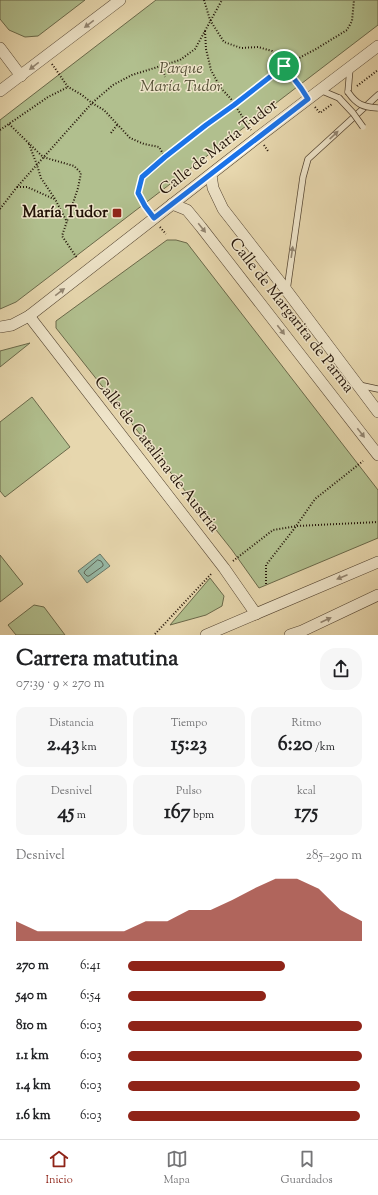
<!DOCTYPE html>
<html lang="es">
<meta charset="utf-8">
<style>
:root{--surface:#fff;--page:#f6f6f6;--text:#202124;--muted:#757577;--line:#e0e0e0;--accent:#8f2418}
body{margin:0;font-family:"Sorts Mill Goudy",serif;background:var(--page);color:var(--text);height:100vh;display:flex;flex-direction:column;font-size:15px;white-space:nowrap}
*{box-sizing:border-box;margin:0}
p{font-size:13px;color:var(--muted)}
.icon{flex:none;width:22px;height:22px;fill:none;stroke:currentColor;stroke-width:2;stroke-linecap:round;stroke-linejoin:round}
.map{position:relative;height:635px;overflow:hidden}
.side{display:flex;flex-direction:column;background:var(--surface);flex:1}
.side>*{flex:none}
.pin{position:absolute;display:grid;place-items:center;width:34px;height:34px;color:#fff;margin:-17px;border:2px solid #fff;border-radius:50%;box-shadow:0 1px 4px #0007}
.round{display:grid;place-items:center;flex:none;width:42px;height:42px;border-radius:16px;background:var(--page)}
.overview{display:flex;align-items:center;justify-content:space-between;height:68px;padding:0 16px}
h1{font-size:22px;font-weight:800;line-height:30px}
.metrics{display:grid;grid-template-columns:repeat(3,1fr);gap:6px;height:68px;padding:4px 16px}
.metrics div{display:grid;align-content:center;border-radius:10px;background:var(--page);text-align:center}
.metrics b{font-size:20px;font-weight:800}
.metrics small{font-size:11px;font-weight:400}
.metrics p{font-size:11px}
.chart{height:112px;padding:8px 16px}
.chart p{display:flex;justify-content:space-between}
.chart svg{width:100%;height:72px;margin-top:4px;fill:var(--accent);opacity:.7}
ul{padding:0 16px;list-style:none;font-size:13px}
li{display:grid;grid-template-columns:64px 48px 1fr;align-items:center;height:30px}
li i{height:10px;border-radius:5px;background:var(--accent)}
.menu{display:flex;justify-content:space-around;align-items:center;height:56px;border-top:1px solid var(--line);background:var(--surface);font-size:11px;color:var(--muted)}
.menu a{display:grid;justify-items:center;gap:2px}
.menu .active{color:var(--accent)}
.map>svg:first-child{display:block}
.green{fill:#b1bf8e;stroke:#6a694a}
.water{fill:#97baa7;stroke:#697767}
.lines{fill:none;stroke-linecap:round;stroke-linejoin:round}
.shore{stroke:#5d6657;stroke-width:1}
.lane-casing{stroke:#544431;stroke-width:7}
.street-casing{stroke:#544431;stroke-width:12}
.path{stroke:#231307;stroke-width:2;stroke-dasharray:1 2;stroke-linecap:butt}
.lane{stroke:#efe5ca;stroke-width:5.5}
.street{stroke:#efe5ca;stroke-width:11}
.lane-bridge-casing{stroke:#544431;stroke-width:7;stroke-linecap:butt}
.lane-bridge{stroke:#efe5ca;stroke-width:5.5}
.oneway{fill:#938672}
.route-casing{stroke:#fff;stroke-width:8}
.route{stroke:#1a73e8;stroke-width:5}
.poi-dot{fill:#8f2418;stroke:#efe5ca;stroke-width:1.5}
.labels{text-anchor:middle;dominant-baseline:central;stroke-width:3;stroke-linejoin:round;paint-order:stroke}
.park-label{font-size:16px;font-style:italic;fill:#554f36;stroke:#efe5ca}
.street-label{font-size:16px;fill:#231307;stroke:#efe5ca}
.poi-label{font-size:16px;font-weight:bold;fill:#231307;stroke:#efe5ca;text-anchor:end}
</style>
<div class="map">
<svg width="378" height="635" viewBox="0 0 378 635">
<rect width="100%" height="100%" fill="#e7d7ae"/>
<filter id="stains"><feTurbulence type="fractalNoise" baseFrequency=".005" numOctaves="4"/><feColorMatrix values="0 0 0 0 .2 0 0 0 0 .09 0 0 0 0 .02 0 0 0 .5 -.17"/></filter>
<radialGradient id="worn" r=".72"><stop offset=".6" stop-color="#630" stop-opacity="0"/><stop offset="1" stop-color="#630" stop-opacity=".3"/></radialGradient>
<g class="green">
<path d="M0,0h85l-47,36 -13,1 -16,-7 -9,-11z"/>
<path d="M156,0h222v25l-362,277 -16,7v-189z"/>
<path d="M167,240h9l11,3 191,247v48l-119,50 -27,-38 -176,-222v-7z"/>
<path d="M30,343l-30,24v-16z"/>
<path d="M32,397l38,50 -65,50 -5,-6v-69z"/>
<path d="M0,555l23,29 -23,18z"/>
<path d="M210,578l14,18 -2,10 -16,9 -36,10z"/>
<path d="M34,605l10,2 21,28h-49l-8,-10z"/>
</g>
<path class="water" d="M100,554l10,12 -23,17 -9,-12z"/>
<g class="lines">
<path class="shore" d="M98,560l3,1 2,3v2l-14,10h-2l-3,-3 1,-2z"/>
<defs>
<g id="lane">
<path d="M320,90l19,8"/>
<path d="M348,92l2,-24"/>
<path d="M287,290l16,-113 5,-18 70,-64"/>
<path d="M359,385l19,4"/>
</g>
<g id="street">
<path d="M0,48l21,28"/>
<path d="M0,91l120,-91"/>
<path d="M211,175l2,13 10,21 64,82 91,121"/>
<path d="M172,204l15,6 14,17 177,228"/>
<path d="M29,316l195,252 32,46"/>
<path d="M0,327l12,-2 17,-9 228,-178 121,-92"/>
<path d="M206,635l172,-73"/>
<path d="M290,635l12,-4 76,-36"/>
</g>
</defs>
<use href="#lane" class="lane-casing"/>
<use href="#street" class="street-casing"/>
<g class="path">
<path d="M204,0l6,20 14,22 17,6 17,-1 14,4 31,39"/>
<path d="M205,31l1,18 5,21 9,17 11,12 20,31"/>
<path d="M52,64l16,23 14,8 10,8 12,7 26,28 14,6 15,3 6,10"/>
<path d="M162,65l3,12"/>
<path d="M357,86l21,-16"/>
<path d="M315,107l5,6 12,-9"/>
<path d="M9,124l34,33 31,9 7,7 -3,15 -16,48 15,22"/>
<path d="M0,130l48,-33 20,-10"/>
<path d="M111,133l6,-8"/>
<path d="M29,144l8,21 4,13 14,21 12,23"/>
<path d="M264,145l4,6"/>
<path d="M17,187h10l27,12"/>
<path d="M0,209l17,-22 75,-84 21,-18 19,-10 48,-15 15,-11 27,-49"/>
<path d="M148,210l-10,-17 4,-16 64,-52 28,-20 50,-39 32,-17 31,-19 5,-9 2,-21"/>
<path d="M160,227l6,7"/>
<path d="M233,561l40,-31 24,-4 81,-4"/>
<path d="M266,584v-19l28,-36 21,-30 48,-38"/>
<path d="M155,634l57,-61"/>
</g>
<use href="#lane" class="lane"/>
<use href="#street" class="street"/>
<defs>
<g id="lane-bridge">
<path d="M348,92c9,13 15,15 30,16"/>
<path d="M339,98l14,15 10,14"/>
</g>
</defs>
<use href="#lane-bridge" class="lane-bridge-casing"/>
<use href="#lane-bridge" class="lane-bridge"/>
</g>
<defs><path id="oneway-solid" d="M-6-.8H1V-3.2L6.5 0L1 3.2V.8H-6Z"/></defs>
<g class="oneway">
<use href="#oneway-solid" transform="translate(89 24) rotate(143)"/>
<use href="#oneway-solid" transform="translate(34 66) rotate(142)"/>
<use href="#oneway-solid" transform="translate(334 135) rotate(-43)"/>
<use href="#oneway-solid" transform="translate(202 228) rotate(51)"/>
<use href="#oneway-solid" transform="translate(292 252) rotate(-82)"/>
<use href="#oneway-solid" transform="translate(60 292) rotate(-37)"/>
<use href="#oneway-solid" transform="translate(281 330) rotate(52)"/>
<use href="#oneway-solid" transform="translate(361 433) rotate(52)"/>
<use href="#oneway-solid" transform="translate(342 577) rotate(157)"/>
<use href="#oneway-solid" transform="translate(326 620) rotate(-25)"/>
</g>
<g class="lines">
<defs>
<path id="route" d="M284,66l17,22 7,11 -154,119 -9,-12 -7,-13 4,-16 23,-20 41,-32 28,-20z"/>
</defs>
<use href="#route" class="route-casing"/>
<use href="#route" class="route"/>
</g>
<rect class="poi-dot" x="112" y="208" width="10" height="10" rx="2"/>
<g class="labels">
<g class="park-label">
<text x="181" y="69">Parque<tspan x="181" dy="18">María Tudor</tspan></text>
</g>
<g class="street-label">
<text transform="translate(219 148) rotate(-38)">Calle de María Tudor</text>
<text transform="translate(291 316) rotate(52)">Calle de Margarita de Parma</text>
<text transform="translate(156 455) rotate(52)">Calle de Catalina de Austria</text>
</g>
<g class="poi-label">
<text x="108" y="213">María Tudor</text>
</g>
</g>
<rect width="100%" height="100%" filter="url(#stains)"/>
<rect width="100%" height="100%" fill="url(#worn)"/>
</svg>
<div class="pin" style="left:284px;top:66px;background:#1e9e55"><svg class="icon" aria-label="arrive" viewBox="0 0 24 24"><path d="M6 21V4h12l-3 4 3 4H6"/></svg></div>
</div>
<section class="side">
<div class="overview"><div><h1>Carrera matutina</h1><p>07:39 · 9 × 270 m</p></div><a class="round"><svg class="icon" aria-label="share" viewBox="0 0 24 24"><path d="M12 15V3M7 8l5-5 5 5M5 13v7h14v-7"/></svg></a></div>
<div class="metrics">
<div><p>Distancia</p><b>2.43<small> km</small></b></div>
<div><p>Tiempo</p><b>15:23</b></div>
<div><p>Ritmo</p><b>6:20<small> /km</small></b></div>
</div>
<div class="metrics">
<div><p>Desnivel</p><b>45<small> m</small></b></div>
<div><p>Pulso</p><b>167<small> bpm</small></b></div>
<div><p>kcal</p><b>175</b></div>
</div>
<div class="chart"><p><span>Desnivel</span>285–290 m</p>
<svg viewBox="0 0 160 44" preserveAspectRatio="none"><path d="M0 44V32L10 38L20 38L30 38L40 38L50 38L60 32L70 32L80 25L90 25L100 19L110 12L120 6L130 6L140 12L150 25L160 32V44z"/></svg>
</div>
<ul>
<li><b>270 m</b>6:41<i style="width:67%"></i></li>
<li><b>540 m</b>6:54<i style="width:59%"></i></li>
<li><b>810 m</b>6:03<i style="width:100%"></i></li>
<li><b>1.1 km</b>6:03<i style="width:100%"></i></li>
<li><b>1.4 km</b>6:03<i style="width:99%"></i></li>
<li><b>1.6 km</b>6:03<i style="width:99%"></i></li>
</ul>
</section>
<nav class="menu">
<a class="active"><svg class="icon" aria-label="home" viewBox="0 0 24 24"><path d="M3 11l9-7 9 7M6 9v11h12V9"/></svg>Inicio</a>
<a><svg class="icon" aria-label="map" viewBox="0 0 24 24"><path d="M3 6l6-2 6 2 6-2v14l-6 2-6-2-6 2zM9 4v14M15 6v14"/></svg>Mapa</a>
<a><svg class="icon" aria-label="saved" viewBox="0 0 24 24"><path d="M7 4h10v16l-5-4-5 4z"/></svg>Guardados</a>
</nav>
